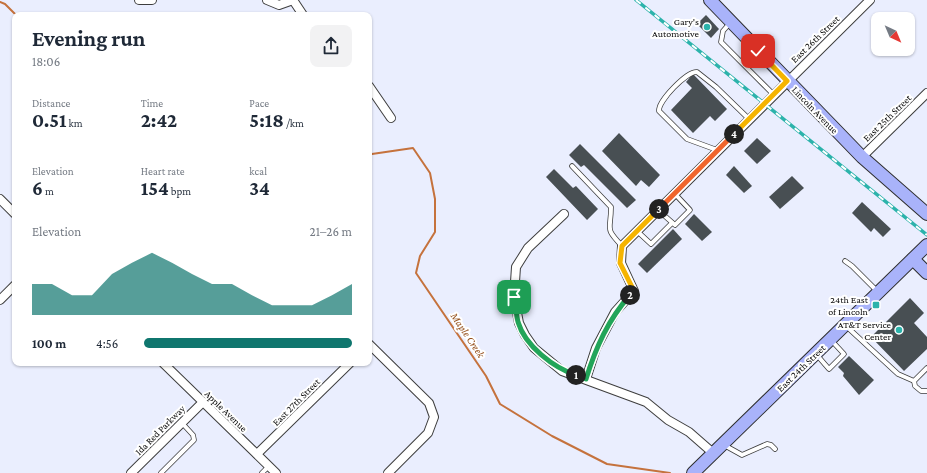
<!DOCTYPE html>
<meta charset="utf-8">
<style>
:root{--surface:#fff;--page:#f2f2f3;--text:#1f2937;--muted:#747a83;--accent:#0f766e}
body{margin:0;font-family:"Crimson Pro",serif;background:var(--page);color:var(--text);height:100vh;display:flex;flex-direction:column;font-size:15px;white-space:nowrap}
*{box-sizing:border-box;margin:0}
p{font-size:13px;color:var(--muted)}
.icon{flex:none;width:22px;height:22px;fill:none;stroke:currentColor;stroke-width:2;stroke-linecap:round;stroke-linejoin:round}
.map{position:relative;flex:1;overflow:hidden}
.sheet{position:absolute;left:12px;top:12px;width:360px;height:354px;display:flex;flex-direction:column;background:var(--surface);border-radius:8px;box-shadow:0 1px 3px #0004}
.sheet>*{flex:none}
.needle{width:26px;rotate:136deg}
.fabs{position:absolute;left:871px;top:12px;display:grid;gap:8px}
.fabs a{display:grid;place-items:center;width:44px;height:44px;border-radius:8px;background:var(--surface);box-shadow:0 1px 3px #0004;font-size:20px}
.pin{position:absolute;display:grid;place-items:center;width:34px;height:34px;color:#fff;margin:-17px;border-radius:8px;box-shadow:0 2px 6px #0006}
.km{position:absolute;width:20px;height:20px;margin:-10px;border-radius:50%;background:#222;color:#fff;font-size:11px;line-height:20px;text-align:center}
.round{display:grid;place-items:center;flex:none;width:42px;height:42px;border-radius:8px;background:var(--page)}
.summary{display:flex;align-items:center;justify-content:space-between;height:68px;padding:0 20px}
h1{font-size:22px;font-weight:700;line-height:30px}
.figures{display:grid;grid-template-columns:repeat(3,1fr);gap:6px;height:68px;padding:4px 20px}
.figures div{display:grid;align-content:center}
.figures b{font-size:20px;font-weight:700}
.figures small{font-size:11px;font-weight:400}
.figures p{font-size:11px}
.chart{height:112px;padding:8px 20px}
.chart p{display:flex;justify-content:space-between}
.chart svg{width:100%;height:72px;margin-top:4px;fill:var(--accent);opacity:.7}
ul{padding:0 20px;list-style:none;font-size:13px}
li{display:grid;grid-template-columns:64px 48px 1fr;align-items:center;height:30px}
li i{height:10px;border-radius:5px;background:var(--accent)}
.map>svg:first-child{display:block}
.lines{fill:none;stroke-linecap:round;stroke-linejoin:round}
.stream{stroke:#c5723d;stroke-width:2}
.building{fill:#484f53}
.lane-casing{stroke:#3e3e3e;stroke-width:5.5}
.street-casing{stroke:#3e3e3e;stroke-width:10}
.secondary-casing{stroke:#2d2d2d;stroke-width:14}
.lane{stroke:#fff;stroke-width:4}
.street{stroke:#fff;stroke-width:8}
.secondary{stroke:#a9b3fa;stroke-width:12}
.rail-casing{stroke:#2cb3ab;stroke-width:3.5}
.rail{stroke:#fff;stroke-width:2;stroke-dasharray:6;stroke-linecap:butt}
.split-1-casing{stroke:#fff;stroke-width:8}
.split-2-casing{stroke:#fff;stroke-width:8}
.split-3-casing{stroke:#fff;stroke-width:8}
.split-4-casing{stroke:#fff;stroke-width:8}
.split-5-casing{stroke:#fff;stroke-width:8}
.split-1{stroke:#22a559;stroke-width:5}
.split-2{stroke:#22a559;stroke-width:5}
.split-3{stroke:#f5b400;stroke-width:5}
.split-4{stroke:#f0652b;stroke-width:5}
.split-5{stroke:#f5b400;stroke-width:5}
.poi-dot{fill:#2cb3ab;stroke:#fff;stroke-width:1.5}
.labels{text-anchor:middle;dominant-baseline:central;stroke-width:4;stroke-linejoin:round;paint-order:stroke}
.poi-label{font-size:10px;fill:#0b0b0b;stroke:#fff;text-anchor:end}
.street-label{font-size:10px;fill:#0b0b0b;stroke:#fff}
.water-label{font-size:11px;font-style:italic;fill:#95501c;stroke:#fff}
</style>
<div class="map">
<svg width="927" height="473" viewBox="0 0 927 473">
<rect width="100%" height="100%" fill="#eaeefe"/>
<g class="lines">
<g class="stream">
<path d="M0,2l5,2 11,11"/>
<path d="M369,152l3,2 41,-6 17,25 5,26v33l-15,24 -4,17 70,103 14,28 52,32 55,28 63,9"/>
</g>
</g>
<g class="building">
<path d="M706,15l13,14 -8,9 -14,-14z"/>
<path d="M693,74l34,35 -12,12 -5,-5 -17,17 -22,-23 21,-22 -6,-6z"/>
<path d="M619,133l41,42 -11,12 -8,-7 -5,6 -34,-35z"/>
<path d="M757,138l14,13 -14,13 -13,-13z"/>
<path d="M580,144l56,56 -9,8 -43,-43 -3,2 -12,-12z"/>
<path d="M734,166l18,20 -8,7 -18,-18z"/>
<path d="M554,169l19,19 3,-2 22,23 -11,11 -41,-43z"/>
<path d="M792,176l12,12 -24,21 -11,-12z"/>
<path d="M862,202l29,27 -8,8 -9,-9 -3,4 -19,-19z"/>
<path d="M694,214l18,18 -10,9 -17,-17z"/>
<path d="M673,229l9,10 -35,34 -9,-9z"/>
<path d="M910,298l14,15 -10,10 13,14v12l-23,22 -33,-34z"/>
<path d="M849,356l25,24 -15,15 -16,-19 1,-3 -6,-6z"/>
</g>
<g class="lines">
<defs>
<g id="lane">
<path d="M730,23l-7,8 -2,11 52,52"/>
<path d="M717,150l-30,-11 -28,-28c-1,-10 28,-40 38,-39l19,15 33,32"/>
<path d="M572,166l39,41c0,24 -7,20 11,39"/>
<path d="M658,210l17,15 15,-15 -15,-16"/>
<path d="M637,231l14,13 21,-21"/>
<path d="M845,261l7,5 25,25"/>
<path d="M846,326l52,48 16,7"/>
<path d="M816,354l13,15 15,-15 -13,-14"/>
<path d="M927,368l-13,13 1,5 6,5h6"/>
<path d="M724,445l18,10 25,-11 4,1 4,4"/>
<path d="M161,473l33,-33 -1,-5 -11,-12"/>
<path d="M262,473l7,-7"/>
</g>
<g id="street">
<path d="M139,0h13"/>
<path d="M267,0l12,5 14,-5"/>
<path d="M293,0l10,15"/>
<path d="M369,86l22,32"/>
<path d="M862,157l65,-64"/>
<path d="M0,199l15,15"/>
<path d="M564,214l-36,34 -12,19 -2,30 5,26 6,12 9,13 28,23 84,31 22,18 21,12 24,21"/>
<path d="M0,300l15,-15"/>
<path d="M369,344l60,59 5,14 -6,16 -40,40"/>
<path d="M163,363l113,110"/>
<path d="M586,379l10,-31 19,-36 19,-21 -13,-28 1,-17 248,-246"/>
<path d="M257,454l93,-91"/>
<path d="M131,473l72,-71"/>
</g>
<g id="secondary">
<path d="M710,0l152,157 65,57"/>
<path d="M913,259l14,14"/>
<path d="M693,473l234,-228"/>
</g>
</defs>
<use href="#lane" class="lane-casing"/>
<use href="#street" class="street-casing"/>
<use href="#secondary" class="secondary-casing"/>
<use href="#lane" class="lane"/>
<use href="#street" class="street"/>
<use href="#secondary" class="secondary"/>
<defs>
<path id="rail" d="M636,0l291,235"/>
</defs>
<use href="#rail" class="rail-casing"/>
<use href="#rail" class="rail"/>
</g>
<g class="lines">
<defs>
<path id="split-1" d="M514,297c2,8 2,17 4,25 7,24 36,46 58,53"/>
<path id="split-2" d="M576,375l10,4c10,-32 22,-59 44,-84"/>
<path id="split-3" d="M630,295l4,-4 -14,-28 2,-17 37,-37"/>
<path id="split-4" d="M659,209l75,-75"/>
<path id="split-5" d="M734,134l53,-53 -29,-30"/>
</defs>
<use href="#split-1" class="split-1-casing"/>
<use href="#split-2" class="split-2-casing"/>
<use href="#split-3" class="split-3-casing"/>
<use href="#split-4" class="split-4-casing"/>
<use href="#split-5" class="split-5-casing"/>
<use href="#split-1" class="split-1"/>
<use href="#split-2" class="split-2"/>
<use href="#split-3" class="split-3"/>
<use href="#split-4" class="split-4"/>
<use href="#split-5" class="split-5"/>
</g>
<g class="poi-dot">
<circle cx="707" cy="27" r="4"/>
<rect x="872" y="301" width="8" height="8" rx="2"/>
<circle cx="899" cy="330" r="4"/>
</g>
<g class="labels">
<g class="poi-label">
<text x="699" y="21">Gary's<tspan x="699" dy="12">Automotive</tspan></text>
<text x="868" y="299">24th East<tspan x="868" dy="12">of Lincoln</tspan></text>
<text x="891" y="324">AT&amp;T Service<tspan x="891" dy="12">Center</tspan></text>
</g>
<g class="street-label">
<text transform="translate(815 39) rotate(-44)">East 26th Street</text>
<text transform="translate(815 110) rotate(46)">Lincoln Avenue</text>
<text transform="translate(887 118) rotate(-44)">East 25th Street</text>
<text transform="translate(801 368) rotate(-44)">East 24th Street</text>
<text transform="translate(296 402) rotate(-45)">East 27th Street</text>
<text transform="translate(226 411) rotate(44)">Apple Avenue</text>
<text transform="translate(160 430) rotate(-45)">Ida Red Parkway</text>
</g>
<g class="water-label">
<text transform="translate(468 335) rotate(56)">Maple Creek</text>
</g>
</g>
</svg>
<div class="fabs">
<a><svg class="needle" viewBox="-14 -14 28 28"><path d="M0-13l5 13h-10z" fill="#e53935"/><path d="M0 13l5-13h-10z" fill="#747a83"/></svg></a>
</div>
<div class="pin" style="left:514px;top:297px;background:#1e9e55"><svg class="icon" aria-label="arrive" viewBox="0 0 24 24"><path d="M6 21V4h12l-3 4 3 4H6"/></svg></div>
<div class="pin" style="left:758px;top:51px;background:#d93025"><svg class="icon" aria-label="check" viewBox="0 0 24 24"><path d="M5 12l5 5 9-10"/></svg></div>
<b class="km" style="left:576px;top:375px">1</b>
<b class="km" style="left:630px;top:295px">2</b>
<b class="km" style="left:659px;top:209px">3</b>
<b class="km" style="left:734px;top:134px">4</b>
<section class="sheet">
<div class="summary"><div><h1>Evening run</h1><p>18:06</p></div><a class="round"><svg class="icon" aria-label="share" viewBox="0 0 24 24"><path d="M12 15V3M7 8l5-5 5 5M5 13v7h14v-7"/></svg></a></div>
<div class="figures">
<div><p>Distance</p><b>0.51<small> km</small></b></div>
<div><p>Time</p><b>2:42</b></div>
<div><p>Pace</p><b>5:18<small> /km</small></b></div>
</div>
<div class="figures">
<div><p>Elevation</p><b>6<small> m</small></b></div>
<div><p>Heart rate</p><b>154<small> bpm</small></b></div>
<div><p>kcal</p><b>34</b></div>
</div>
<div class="chart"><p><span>Elevation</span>21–26 m</p>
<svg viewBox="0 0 160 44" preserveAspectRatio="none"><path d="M0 44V25L10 25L20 32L30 32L40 19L50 12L60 6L70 12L80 19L90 25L100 25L110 32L120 38L130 38L140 38L150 32L160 25V44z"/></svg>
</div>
<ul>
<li><b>100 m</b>4:56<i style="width:100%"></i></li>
</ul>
</section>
</div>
